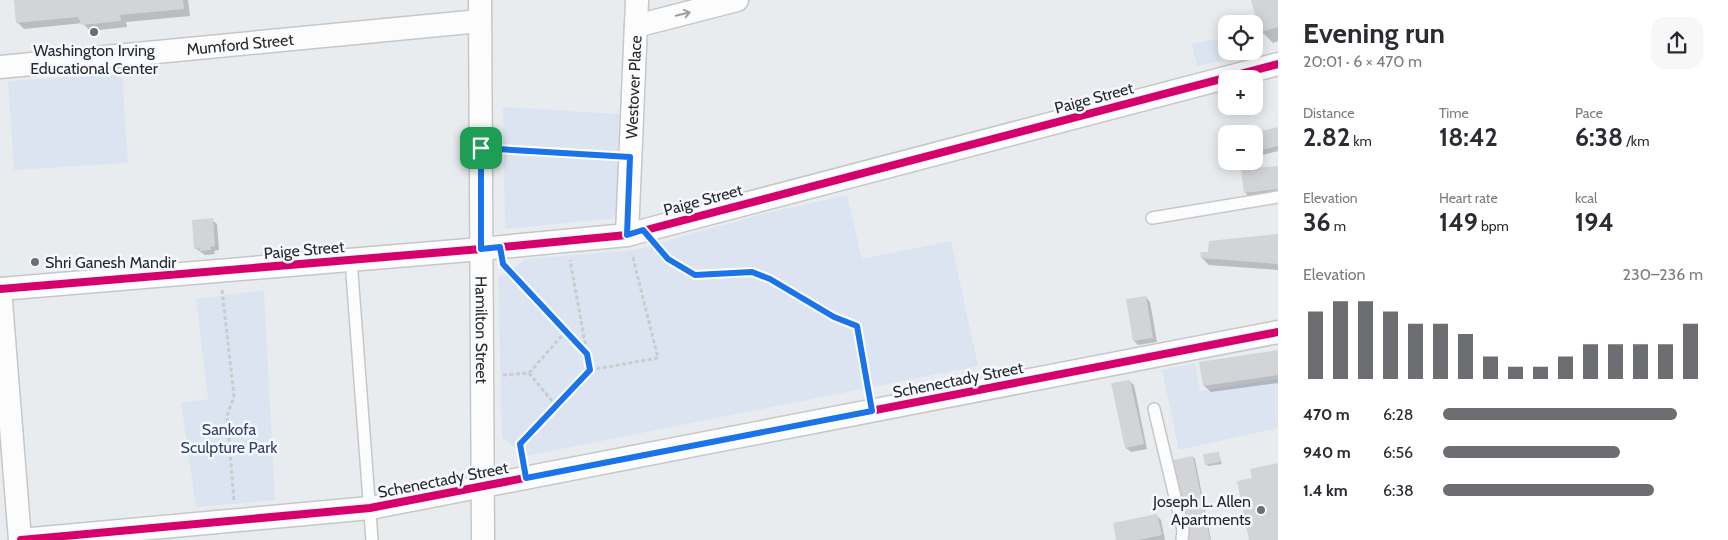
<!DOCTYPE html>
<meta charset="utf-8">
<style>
:root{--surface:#fff;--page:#f7f7f7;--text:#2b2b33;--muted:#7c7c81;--accent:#6c6e71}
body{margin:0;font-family:Cabin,sans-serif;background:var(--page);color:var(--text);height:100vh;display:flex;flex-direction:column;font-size:19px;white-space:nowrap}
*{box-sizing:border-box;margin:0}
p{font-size:16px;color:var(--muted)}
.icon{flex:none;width:28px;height:28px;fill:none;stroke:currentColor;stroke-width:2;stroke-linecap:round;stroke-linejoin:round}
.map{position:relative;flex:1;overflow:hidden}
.drawer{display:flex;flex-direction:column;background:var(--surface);width:450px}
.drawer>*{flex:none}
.fabs{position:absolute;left:1218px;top:15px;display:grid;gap:10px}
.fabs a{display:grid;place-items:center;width:45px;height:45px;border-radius:10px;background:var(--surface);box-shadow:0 2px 12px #0003;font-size:25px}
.pin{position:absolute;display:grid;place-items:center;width:42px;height:42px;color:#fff;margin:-21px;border-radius:10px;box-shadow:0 2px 8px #0006}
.round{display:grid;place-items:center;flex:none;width:52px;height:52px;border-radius:15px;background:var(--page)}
.head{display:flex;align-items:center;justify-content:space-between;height:85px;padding:0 25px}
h1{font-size:28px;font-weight:800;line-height:38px}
.figures{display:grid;grid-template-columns:repeat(3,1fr);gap:8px;height:85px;padding:5px 25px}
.figures div{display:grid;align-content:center}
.figures b{font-size:25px;font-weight:800}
.figures small{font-size:14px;font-weight:400}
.figures p{font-size:14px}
.chart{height:140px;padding:10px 25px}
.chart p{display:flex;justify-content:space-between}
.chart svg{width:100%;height:90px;margin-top:5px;stroke:var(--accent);stroke-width:6}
ul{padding:0 25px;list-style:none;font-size:16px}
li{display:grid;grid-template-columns:80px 60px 1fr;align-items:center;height:38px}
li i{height:12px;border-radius:6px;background:var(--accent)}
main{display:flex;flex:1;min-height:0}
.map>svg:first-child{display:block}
.green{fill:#dce4f2}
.shadow{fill:#0003}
.building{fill:#d2d4d7}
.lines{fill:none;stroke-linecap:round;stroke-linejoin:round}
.lane-casing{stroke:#c5c7c9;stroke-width:14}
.street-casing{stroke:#c5c7c9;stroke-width:25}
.path{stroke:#cbcccd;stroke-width:3;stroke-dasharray:4 2.5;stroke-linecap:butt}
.lane{stroke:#fcfcfd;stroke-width:11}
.street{stroke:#fcfcfd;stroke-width:22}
.cycleway-casing{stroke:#f5f8fe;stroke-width:11}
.cycleway{stroke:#d6006c;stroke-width:8}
.oneway{stroke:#9d9e9f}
.route-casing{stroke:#fff;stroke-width:10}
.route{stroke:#1a73e8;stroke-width:6}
.poi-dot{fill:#6c6e71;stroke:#f5f8fe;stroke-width:2}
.labels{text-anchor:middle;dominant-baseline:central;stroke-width:5;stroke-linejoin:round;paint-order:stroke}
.street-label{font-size:16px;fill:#292a2d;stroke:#f5f8fe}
.poi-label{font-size:16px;fill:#292a2d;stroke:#f5f8fe}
.park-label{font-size:16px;fill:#31446a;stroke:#f5f8fe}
</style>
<main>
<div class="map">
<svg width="1278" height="540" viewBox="0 0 1278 540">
<rect width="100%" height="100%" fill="#e9ecef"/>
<g class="green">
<path d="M1225,37l1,14h2l2,8 -33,7 -5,-22z"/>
<path d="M122,74l6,89 -114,7 -6,-89z"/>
<path d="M503,107l116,7 -2,104 -112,11z"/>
<path d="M847,195l15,64 89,-18 27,125 -452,90 -24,-18 -4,-161 28,-18 110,-9 126,-36z"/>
<path d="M264,290l11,210 -79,7 -15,-104 27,-4 -12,-100z"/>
<path d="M1195,363l5,28 78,-12v49l-99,22 -17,-80z"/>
</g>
<g class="shadow">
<path d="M15,0h173l2,16 -64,6 1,5 -37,4 -7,-8 -59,6 -7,-7z"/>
<path d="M1252,0h26v41l-5,2 -12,-12z"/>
<path d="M1278,128v23l-24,6v-23z"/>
<path d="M1277,167l1,27 -29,3 -4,-5z"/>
<path d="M212,220l5,4 2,26 -5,1 1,3 -10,1 -10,-7z"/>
<path d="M1278,235v35l-69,-5 -7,-7 7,-4 1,-12z"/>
<path d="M1146,297l4,5 7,40 -19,3 -4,-4z"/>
<path d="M1278,351v32l-67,9 -7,-6 -3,-23z"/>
<path d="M1129,381l5,4 13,64 -16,3 -5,-4z"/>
<path d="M1218,453l4,11 -14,2 -2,-2z"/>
<path d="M1193,457l2,2 16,81h-21z"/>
<path d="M1157,516l4,4 4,20h-48z"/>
</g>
<g class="building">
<path d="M14,0h169l1,9 -64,6 1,6 -39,4 -4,-8 -62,6z"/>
<path d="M1251,0h27v27l-18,5z"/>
<path d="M1278,127v19l-24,6v-19z"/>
<path d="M1278,166v23l-34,4 -3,-24z"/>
<path d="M213,218l2,28 -5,1 1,3 -11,1 -1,-3 -5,1 -2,-29z"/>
<path d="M1278,234v30l-77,-6 -1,-6h8l1,-11z"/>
<path d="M1146,296l7,42 -20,3 -7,-42z"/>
<path d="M1278,350v25l-75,11 -4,-24z"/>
<path d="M1130,380l14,64 -19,4 -14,-65z"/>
<path d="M1219,452l1,10 -15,3 -2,-11z"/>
<path d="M1193,456l17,84h-21l-16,-80z"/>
<path d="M1278,463v77h-29l-12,-59 15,-3 -2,-9z"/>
<path d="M1157,514l5,21 -23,5h-23l-3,-17z"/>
</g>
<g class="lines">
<defs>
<g id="lane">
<path d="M1152,218l126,-21"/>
<path d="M351,260l21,280"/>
<path d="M1154,409l29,121 -1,10"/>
</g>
<g id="street">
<path id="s1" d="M480,0l3,540"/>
<path d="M636,26l101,-26"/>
<path id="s2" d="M0,67l480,-46"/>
<path id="s3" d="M627,235l10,-235"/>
<path d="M0,289l481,-40 146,-14 651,-171"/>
<path d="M0,289l20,251"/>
<path d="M21,540l349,-32 908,-176"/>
</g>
</defs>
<use href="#lane" class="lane-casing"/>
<use href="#street" class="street-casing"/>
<g class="path">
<path d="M501,150l109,6"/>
<path d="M658,247c38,44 48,19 93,25 22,3 60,33 81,44 8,4 17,7 25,10l12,64"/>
<path d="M505,266l81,87"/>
<path d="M222,290l12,106 -7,20 7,85"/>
<path d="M590,370l68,-12 -26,-104"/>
<path d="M529,373l27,33"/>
<path d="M503,375l26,-2 37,-42"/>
<path d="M522,458l-3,-14 71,-74 -20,-110"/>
</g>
<use href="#lane" class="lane"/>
<use href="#street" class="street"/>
<defs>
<g id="cycleway">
<path d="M0,289l481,-40 146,-14 651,-171"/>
<path d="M21,540l349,-32 908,-176"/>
</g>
</defs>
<use href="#cycleway" class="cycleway-casing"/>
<use href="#cycleway" class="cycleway"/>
</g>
<defs><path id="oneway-shaft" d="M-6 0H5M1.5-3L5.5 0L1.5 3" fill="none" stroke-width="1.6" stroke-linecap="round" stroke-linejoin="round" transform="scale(1.25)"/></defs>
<use class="oneway" href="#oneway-shaft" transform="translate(683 14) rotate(-14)"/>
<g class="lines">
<defs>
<path id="route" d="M481,148l149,9 -3,78 16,-5 25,29 27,16 57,-3 18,7 64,38 23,9 15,85 -346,67 -6,-34 70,-74 -3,-16 -84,-90 -3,-17 -19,2z"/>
</defs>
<use href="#route" class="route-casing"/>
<use href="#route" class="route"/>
</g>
<g class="poi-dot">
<circle cx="94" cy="32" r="5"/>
<circle cx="35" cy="262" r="5"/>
<circle cx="1261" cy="510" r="5"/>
</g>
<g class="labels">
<g class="street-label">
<text stroke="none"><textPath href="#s2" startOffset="241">Mumford Street</textPath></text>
<text stroke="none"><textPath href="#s3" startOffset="148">Westover Place</textPath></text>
<text transform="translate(1094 98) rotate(-15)">Paige Street</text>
<text transform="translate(703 200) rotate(-15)">Paige Street</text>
<text transform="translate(304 250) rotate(-5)">Paige Street</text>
<text stroke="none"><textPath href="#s1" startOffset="330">Hamilton Street</textPath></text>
<text transform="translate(958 380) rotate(-11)">Schenectady Street</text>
<text transform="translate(443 480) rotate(-11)">Schenectady Street</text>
</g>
<g class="poi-label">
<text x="94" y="50">Washington Irving<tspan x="94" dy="18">Educational Center</tspan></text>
<text x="45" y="262" text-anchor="start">Shri Ganesh Mandir</text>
<text x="1251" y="501" text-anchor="end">Joseph L. Allen<tspan x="1251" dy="18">Apartments</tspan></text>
</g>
<g class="park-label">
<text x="229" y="429">Sankofa<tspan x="229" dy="18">Sculpture Park</tspan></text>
</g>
</g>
</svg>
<div class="fabs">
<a><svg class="icon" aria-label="locate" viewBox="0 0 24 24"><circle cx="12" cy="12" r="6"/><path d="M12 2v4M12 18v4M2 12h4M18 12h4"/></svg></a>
<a>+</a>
<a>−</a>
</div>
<div class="pin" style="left:481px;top:148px;background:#1e9e55"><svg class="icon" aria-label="arrive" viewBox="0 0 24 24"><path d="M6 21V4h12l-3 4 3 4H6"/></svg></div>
</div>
<section class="drawer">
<div class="head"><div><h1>Evening run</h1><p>20:01 · 6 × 470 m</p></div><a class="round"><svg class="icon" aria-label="share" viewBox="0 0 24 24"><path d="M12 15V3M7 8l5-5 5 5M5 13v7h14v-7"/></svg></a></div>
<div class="figures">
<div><p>Distance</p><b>2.82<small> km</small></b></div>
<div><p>Time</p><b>18:42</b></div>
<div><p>Pace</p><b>6:38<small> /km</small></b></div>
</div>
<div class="figures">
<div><p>Elevation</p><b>36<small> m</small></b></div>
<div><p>Heart rate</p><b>149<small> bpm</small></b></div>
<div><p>kcal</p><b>194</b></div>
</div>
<div class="chart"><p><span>Elevation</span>230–236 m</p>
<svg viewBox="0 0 160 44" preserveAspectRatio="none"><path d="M5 44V11M15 44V6M25 44V6M35 44V11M45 44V17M55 44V17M65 44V22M75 44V33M85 44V38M95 44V38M105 44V33M115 44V27M125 44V27M135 44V27M145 44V27M155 44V17"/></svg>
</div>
<ul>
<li><b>470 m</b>6:28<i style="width:90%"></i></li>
<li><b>940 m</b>6:56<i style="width:68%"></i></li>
<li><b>1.4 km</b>6:38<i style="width:81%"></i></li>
</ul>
</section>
</main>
